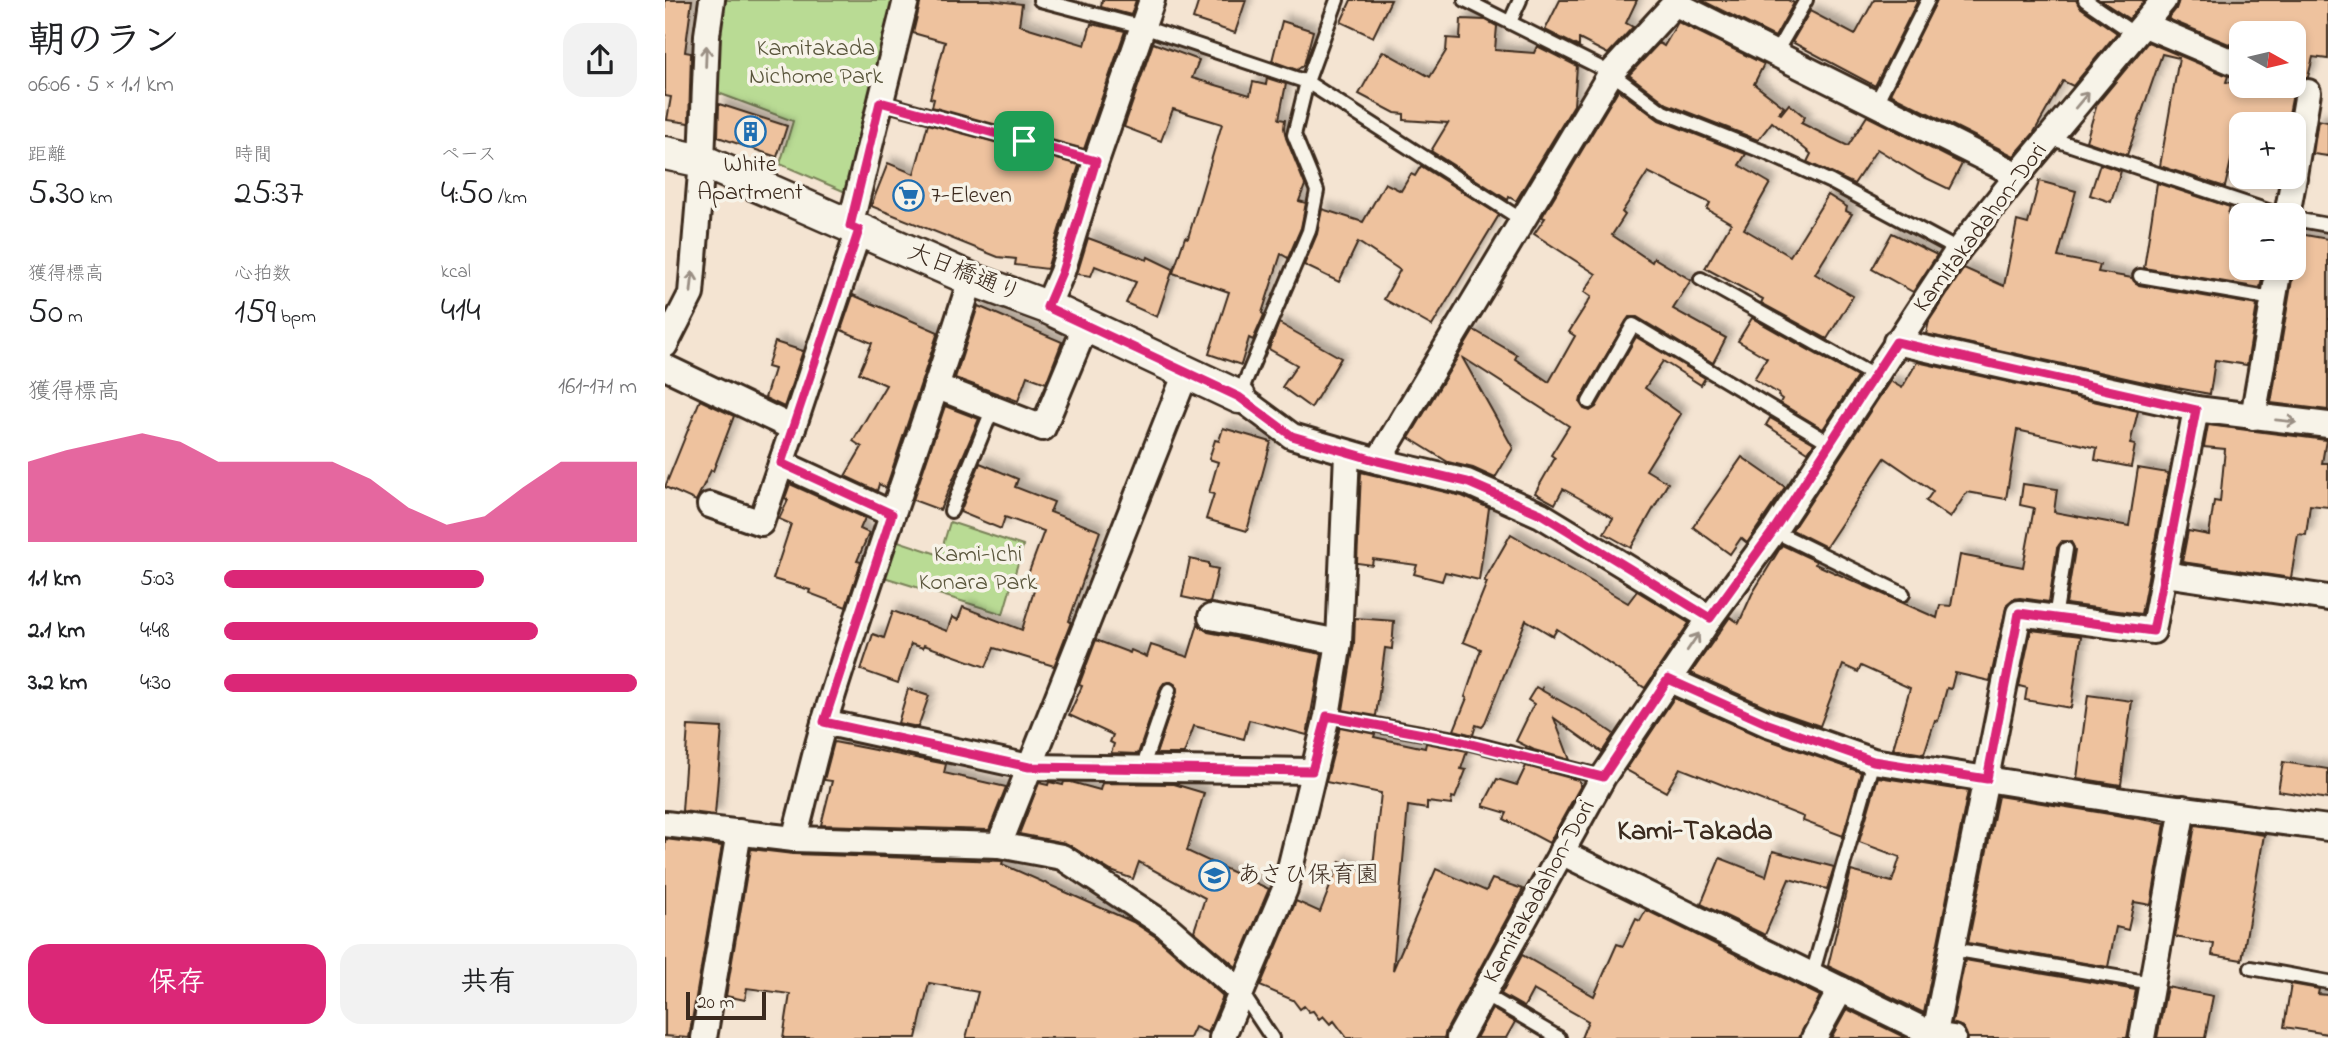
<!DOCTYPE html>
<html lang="ja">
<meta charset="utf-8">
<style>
:root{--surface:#fff;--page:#f2f2f2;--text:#202124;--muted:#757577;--accent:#db2777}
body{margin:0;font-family:"Indie Flower","Klee One",sans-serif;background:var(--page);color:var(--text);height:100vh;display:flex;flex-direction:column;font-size:26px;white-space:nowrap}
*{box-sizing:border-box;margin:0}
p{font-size:23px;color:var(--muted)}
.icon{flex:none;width:38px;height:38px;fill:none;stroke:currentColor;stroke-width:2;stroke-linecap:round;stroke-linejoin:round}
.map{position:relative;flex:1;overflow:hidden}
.panel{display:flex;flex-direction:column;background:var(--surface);width:665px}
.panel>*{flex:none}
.needle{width:46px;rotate:98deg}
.controls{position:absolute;left:1564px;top:21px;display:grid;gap:14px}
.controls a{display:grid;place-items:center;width:77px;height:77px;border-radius:14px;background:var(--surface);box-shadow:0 4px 10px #0003;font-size:35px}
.scale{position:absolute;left:21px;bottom:18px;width:80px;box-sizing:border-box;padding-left:7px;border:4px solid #3b2a1e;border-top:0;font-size:19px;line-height:24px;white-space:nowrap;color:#3b2a1e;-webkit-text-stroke:5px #f7f3e8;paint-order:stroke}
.pin{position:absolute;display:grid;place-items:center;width:60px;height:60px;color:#fff;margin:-30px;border-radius:14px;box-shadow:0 4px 10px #0006}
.round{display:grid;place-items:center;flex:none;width:74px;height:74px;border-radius:21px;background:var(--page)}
.summary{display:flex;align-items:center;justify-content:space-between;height:119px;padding:0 28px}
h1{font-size:38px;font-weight:600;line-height:52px}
.figures{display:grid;grid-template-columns:repeat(3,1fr);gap:10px;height:119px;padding:7px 28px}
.figures div{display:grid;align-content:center}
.figures b{font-size:35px;font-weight:600}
.figures small{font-size:19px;font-weight:400}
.figures p{font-size:19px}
.chart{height:196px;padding:14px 28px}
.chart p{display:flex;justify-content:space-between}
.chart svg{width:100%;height:126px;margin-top:7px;fill:var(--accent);opacity:.7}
.primary-button{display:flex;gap:14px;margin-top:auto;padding:14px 28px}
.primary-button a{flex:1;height:80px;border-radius:21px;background:var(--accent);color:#fff;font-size:28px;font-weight:600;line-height:80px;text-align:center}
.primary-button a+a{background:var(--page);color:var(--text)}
ul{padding:0 28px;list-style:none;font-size:23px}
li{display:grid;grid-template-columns:112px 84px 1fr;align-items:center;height:52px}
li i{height:18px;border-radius:9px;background:var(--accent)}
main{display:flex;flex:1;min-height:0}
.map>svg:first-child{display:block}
.green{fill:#b9db94;stroke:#7a8259;stroke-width:2}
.building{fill:#eec29e;stroke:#3b2a1e;stroke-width:2;filter:url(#shadow)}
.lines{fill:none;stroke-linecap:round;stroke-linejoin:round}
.service-casing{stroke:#3b2a1e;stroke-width:18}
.minor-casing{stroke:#3b2a1e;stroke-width:30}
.tertiary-casing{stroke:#3b2a1e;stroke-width:37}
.service{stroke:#f7f3e8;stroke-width:12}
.minor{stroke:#f7f3e8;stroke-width:24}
.tertiary{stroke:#f7f3e8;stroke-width:32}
.oneway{stroke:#998e83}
.route-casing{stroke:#fff;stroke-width:14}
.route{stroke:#db2777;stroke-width:9}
.labels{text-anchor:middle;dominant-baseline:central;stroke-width:7;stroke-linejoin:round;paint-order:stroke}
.park-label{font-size:24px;fill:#5a563c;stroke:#f7f3e8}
.poi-label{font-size:24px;fill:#3b2a1e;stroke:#f7f3e8;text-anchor:start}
.street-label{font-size:24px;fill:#3b2a1e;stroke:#f7f3e8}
.quarter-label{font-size:28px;font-weight:bold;fill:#3b2a1e;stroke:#f7f3e8}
</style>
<main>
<section class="panel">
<div class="summary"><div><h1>朝のラン</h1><p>06:06 · 5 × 1.1 km</p></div><a class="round"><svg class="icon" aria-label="share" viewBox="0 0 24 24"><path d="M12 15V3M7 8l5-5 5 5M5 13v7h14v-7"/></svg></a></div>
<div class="figures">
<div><p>距離</p><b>5.30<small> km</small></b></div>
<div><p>時間</p><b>25:37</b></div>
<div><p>ペース</p><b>4:50<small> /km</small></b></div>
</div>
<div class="figures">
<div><p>獲得標高</p><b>50<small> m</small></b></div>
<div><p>心拍数</p><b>159<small> bpm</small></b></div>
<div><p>kcal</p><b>414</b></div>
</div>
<div class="chart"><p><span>獲得標高</span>161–171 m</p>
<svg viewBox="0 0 160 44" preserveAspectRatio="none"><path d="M0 44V16L10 12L20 9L30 6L40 9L50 16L60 16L70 16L80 16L90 22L100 32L110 38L120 35L130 25L140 16L150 16L160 16V44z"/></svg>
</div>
<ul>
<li><b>1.1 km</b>5:03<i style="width:63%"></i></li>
<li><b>2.1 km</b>4:48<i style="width:76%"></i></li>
<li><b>3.2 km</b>4:30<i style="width:100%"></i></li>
</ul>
<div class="primary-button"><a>保存</a><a>共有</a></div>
</section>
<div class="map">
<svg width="1663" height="1038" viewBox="0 0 1663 1038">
<defs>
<filter id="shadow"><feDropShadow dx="6" dy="-6" stdDeviation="3.5" flood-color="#0004"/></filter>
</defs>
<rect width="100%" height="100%" fill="#f4e4d2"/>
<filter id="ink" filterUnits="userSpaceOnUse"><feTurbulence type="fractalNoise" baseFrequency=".0143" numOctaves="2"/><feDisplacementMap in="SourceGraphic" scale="14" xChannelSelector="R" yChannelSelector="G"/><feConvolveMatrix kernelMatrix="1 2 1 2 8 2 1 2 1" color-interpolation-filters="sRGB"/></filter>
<g filter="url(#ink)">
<g class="green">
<path d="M57,0h174l-48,193 -68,-29 13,-43 -80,-30z"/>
<path d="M285,522l73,24 -20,68 -119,-37 11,-37 45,15z"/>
</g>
<g class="building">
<path d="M0,0h27l-7,52 6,1 -2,70 -22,-3 4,-23 -6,-1z"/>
<path d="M256,0h69l32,4 -3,21 66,20 6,-21 34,7 -41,118 -152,-42 2,-8 -4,-1 15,-56 -32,-9z"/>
<path d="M437,0h34l-5,15 -30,-8z"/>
<path d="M534,0h47l-11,33 -42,-14z"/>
<path d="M686,0h40l-18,37 -32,-15z"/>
<path d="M895,0h77l-11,23 7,4 -25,27 -29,-15v8l-34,-17z"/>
<path d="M1036,0h87l6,3 -19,34z"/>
<path d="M1209,0h44l-43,86 -83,-44 18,-31 45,24z"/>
<path d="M1272,0h139l4,7 37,26 -44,53 -10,-5 -30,53 -19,22 -124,-62z"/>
<path d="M1435,0h45l-16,19z"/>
<path d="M1514,0h149v59l-15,-2 -5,20 -6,1 -8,9v-54h-52l-1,16 -73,-30 8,-10z"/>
<path d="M796,19l25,1 11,6 -2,24 39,3 3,-7 40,20 -3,39 -58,96 -7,-4 -1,3 -77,-49 17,-28 -44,-3v-6l-9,-1 -36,-19 24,-43 47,26 16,-26 1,-13 13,1z"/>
<path d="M617,21l31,10 -9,34 -7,5 -25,-9z"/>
<path d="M1013,22l86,42 -10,20 30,23 -5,6 2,1 8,-10 16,13 -4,6 47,23 19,-30 95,48 -13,25 -31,-15 -41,-25 -23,35 -47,-22 4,-8 -39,-32 -14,18 -91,-36 -38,-29 30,-32 5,3z"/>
<path d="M1483,42l80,34 -2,6 67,12 -6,30h-45l-2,7 -2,-1 -13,57 -65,-21 19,-108 -17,-4 -35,101 -41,-14 11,-37z"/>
<path d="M488,43l46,17 -7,18 58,17 3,-13 13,3 1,-7 19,6 -7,35 6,1 -1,8 2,10 19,47 -6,16 7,2 -5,25 -13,30 -7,-4 -19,59 2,2 -11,25 -4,-2 -8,27 -32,-11 20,-62 -56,-19 12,-36 3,1 34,-114 -49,-15 -12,32 -37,-14z"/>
<path d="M953,90l41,30 87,34 -7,11 31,18 -26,46 46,27 38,-61 19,12 -1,4 6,3 -37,60 38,22 -26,43 -66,-36 2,-4 -58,-31 26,-45 -24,-14 3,-6 -62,-31 -26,40 3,3 -13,20 40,27 2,-4 37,22 -18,29 53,29 -13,25 -76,-46h-8l-48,81 -1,5 4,6 6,2 6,-4 40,-70 69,41 -4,7 -38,-24 -18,27 36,26 -35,56 22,13 -37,65 -27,-15 9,-15 -25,-15 -25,-14 -8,15 -20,-11 20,-35 -4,-3 18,-29 -107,-69 51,91 -18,30 -22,-10 -25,-6 -39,-24 65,-108 43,25 -2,4 34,23 26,-46 -6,-4 22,-35 -7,-5 12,-18 -62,-40 11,-16 -3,-1z"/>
<path d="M54,104l68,22 -10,31 -59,-20z"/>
<path d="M1653,120l10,2v34l-15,-2z"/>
<path d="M263,124l151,41 -32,104 -32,-4 1,-6 -18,-2 -127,-51 17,-43 26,11z"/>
<path d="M1435,164l21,7 -10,31 -21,-7z"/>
<path d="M756,166l78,49 -67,111 -48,-27 16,-29 -42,-28 -19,40 -35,-17 13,-31 5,-25 41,13 22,-39 16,8 10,-17 4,2z"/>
<path d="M1374,181l37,10 -18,66 42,8 -2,7 34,6 7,7 118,20 -10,60 -32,-5 -5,34 -66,-12 -218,-48 3,-13 35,-53 40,18 13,-65 11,3z"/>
<path d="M1492,183l73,24 -2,7 14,3v51h22l-4,20 -116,-20z"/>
<path d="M1227,233l45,22 -24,37 -41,-23z"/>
<path d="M1629,233l34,6v171l-57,-7 23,-135z"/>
<path d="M423,238l59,22 1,-3 25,12 -16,48 -31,-14 10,-21 -41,-16 -4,10 -14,-2z"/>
<path d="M188,295l85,37 -52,156 -7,-4 -2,7 -32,-15 17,-29 -9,-6 33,-56 -27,-12 13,-30 -31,-13z"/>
<path d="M313,306l84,36 -16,41 -19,-7 -9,25 -63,-23z"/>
<path d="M1087,318l105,59 -34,52 -43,-26 2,-4 -4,-3 1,-2 -25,-15 13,-21 -29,-17z"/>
<path d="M614,323l62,35 -30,50 -29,-21 15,-22 -28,-16z"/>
<path d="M110,342l28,9 -19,56 -19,-9 9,-29 -7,-2z"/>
<path d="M1252,362l221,49 -8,33 5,1 -4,22 -36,-7 2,-12 -80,-18 -11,69 -39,-7 -17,26 -24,-17 7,-10 -48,-33 -59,89 -34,-17 98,-149 12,7z"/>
<path d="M35,400l34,16 -21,55 -2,-1 -15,31 -31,-14z"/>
<path d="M280,406l34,13 -39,91 -27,-10z"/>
<path d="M1105,418l44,25 -6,9 -42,-27z"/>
<path d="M1543,425l118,15 -4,23h6v44l-18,-2 -4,30 -8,-1 -7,44 -109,-16 6,-31 21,4 5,-34 6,1 5,-53 -21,-2z"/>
<path d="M558,428l48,14 -24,89 -41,-12 8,-25 -5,-1 9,-31 -9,-3 6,-19 4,1z"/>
<path d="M1077,457l43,30 -38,56 -6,-5 -11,16 -37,-27z"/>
<path d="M315,463l38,16 -3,8 39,15 -4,10 50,19 -31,90 2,1 -17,44 -60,-18 -8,19 -62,-22 -1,3 -12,-4 -13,39 -37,-13 12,-36 11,4 9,-27 54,20 5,-14 6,3 5,-13 59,23 14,-46 -10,-4 18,-49 -39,-14 -4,12 -41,-17z"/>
<path d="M1473,468l30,5 -27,141 -75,-10 9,-54 -4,-8 -9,-1 -5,7 -8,54 -29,-4 -7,1 -6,5 -17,77 -35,-8 -4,16 -4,-1 -9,33 -3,-1 -11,34 -31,-5 17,-61 -49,-22 -3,6 -15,-7 -23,61 -46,-16 -83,-37 39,-56 9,6 13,-29 30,-49 34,16 -1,3 122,54 3,-13 11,1 9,-51 63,12 11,-59 -14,-3 3,-21 34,5 -3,23 75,14z"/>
<path d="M696,472l101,24 27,12 -10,72 -34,-8 -3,9 -28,-7 3,-9 -44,-6 -1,6 -15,-2z"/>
<path d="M125,484l75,34 -5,11 9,4 -12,28 4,1 -15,45 -37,-14 1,-3 -37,-11 18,-55 -12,-5 9,-19 -3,-2z"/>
<path d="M846,534l117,69 9,-12 52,32 -44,65 -88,-59 -4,7 -27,-16 -42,105 -2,2 -6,-2 -3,10 -19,-5 13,-32 -2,-1 16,-48 -18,-7 24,-60 -3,-1z"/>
<path d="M525,559l19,4v4l9,2 -8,34 -28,-6z"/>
<path d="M690,618l39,3 -2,28 -7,-1 -9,68 -33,-6 11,-66z"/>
<path d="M533,624l10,8 114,22 -15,81 -58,-15 -5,19 -50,-13 -10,28h-28l21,-62 -1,-7 -5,-3 -7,1 -3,4 -23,67 -27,-1 3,-9 -4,-2 3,-7 -44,-20 13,-29 -3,-1 17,-45 34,13 1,-3 16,7 4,-12 37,12z"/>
<path d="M1366,630l50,6 -10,72 -46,-8 2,-12 -8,-2z"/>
<path d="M871,687l5,3 1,-2 1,3 43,24 28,19 -12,18 -48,-34 16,42 -36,-10 -18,-9 18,-37 -6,-4z"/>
<path d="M243,689l21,7 -11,31 -20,-4z"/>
<path d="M1423,695l44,6 -11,84 -44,-7z"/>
<path d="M1009,698l89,40 98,34 -18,64 -40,-15 1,-4 -124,-49 -14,24 -40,-22z"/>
<path d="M23,726l34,2 -7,87 -33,-4z"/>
<path d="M675,727l35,7 -1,3 51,11 1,-5 41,8 -6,18 5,1 -11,28 -3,-1 -1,8 -24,-3v7l-19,-3 -15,164 43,-101 50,22 6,-12 31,10 -77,142 -2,7h-97l-13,-17 -4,3 -7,-8 -4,3 -6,-8 -4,1 -5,-6 -4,3 -7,-9 -33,-14 36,-85 24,11 20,-51 32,14 9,-82 -55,-11z"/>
<path d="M169,742l112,22 -2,9 62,14 -17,43 -168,-5 11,-44 -8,-1z"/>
<path d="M1618,762l45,7v30l-50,-8z"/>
<path d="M861,766l52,14 2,3v4l-31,56 -45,-24 3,-6 -24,-7 14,-27 20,6z"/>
<path d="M1213,777l90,14 -44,222 -96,-47 23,-95 41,11 8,-25 -41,-15z"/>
<path d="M384,782l14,3 1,-3h7l29,8 2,-7 72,1 30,9 -17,58 82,38 -33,78 -42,-36 11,-33 -66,-36 -6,17 -22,-8 -46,-28 -46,-9 20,-51 9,2z"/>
<path d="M1333,796l167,27 -14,82 -17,-3 -6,28 -12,-3 -8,40 -140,-24z"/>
<path d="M1530,825l69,10 -22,125 -30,-5 2,-11 -39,-7z"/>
<path d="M0,839l57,7 -33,192 -24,-2z"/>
<path d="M86,849l42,5 210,7 -1,3 131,58 23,15 67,59 -15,37 -13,-6 -5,11h-224l12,-46 -49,-9 -13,55h-133l7,-44 -43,-6 -2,12 -19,-4z"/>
<path d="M1108,851l61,16 -7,22 -38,-10 -24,56 -64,-31 19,-46 46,18z"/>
<path d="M981,910l174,86 -21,42h-218l7,-17 -55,-31 -9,17 -23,-13 21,-39 72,41 23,-52 6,2 13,-27 4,2z"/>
<path d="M1300,960l171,30 -9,48h-159l-5,-11 -11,-4z"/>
<path d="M1626,984l28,5 -1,5 10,1v39l-44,-7z"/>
<path d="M1502,987l46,9 -8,42h-48z"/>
<path d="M827,1009l23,13 -9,16h-30z"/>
<path d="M1182,1009l59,29h-75z"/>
</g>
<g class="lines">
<defs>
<g id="service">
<path d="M375,0l103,27 164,55 215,138"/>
<path d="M800,0l146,73 52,39 106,42 62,28 127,68"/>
<path d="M1420,0l51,35"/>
<path d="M845,22l10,-22"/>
<path d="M1110,54l31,-54"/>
<path d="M215,102l216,59"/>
<path d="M1210,105l53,-105"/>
<path d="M1385,138l230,77"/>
<path d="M1629,219l34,6"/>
<path d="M1475,276l133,23"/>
<path d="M1036,279l173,97"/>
<path d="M574,396l70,-165 8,-40 -23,-56 13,-53 30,-82"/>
<path d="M924,402l44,-77 197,118"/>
<path d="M286,511l42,-103"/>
<path d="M1109,531l129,63"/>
<path d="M1390,618l11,-69"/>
<path d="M662,716l128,23 148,38"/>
<path d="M477,769l27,-79"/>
<path d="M1287,949l200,34"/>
<path d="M1586,968l77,14"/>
<path d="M1147,975l61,-214"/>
<path d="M577,993l30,45"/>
<path d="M819,994l75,44"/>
</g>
<g id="minor">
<path d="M1011,4l342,171"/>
<path d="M1480,25l97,41"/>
<path d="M1629,175l14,-83"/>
<path d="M1622,215l7,-38"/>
<path d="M185,226l56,-226"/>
<path d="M382,307l15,-35 34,-111 56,-161"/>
<path d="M1231,342l300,67 132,16"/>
<path d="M0,345l26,-51 11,-133 5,-126 5,-35"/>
<path d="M0,367l128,61 -32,95 -51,-18"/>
<path d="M273,387l105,41 43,-103"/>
<path d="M574,397l53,39 86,25 89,21 74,33 169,103"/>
<path d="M1588,417l26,-149"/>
<path d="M128,428l66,-198"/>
<path d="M713,461l233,-388 67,-73"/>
<path d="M116,463l111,51"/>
<path d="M1499,574l164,24"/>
<path d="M546,617l128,25"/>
<path d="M1003,679l100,45 105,37 251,40 204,27"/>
<path d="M159,722l205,45 283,4"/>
<path d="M0,824l129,15 205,6 63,12 103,68 76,67"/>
<path d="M129,839c11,-40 19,-80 31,-119 45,-148 100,-293 146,-441"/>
<path d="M334,845l187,-472"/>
<path d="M896,852l373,183 19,3"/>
<path d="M39,1038l35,-206"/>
<path d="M557,1038l63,-149 42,-173 12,-74 8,-189"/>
<path d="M794,1038l144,-261 107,-159 64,-87 184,-281 60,-75 146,-175"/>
<path d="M1149,1038l27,-49"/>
<path d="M1269,1038l85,-425 134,18 43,-222"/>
<path d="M1477,1038l41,-230"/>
</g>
<path id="tertiary" d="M0,153l37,8 269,118 76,28 192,90"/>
</defs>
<use href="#service" class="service-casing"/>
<use href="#minor" class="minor-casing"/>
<use href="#tertiary" class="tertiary-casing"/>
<use href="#service" class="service"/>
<use href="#minor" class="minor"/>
<use href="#tertiary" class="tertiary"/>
</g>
<defs><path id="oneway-shaft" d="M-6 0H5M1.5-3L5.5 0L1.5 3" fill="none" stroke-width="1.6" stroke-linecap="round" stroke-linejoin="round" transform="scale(1.75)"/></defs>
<g class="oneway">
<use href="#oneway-shaft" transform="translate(41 56) rotate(-88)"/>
<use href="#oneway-shaft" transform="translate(1417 100) rotate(-50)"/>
<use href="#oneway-shaft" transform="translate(27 282) rotate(-84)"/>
<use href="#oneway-shaft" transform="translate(1621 421) rotate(6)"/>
<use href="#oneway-shaft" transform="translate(1028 642) rotate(-56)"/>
</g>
</g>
<g class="lines" filter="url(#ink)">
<defs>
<path id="route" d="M215,102l216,59 -34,111 -15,35 192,90 53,39 86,25 89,21 74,32 169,104 63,-87 123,-189 300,68 -43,221 -134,-18 -32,166 -114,-18 -105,-37 -100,-45 -65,98 -148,-37 -128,-24 -15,55 -283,-4 -205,-45 68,-208 -111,-51 78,-233 -9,-4z"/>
</defs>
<use href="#route" class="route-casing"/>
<use href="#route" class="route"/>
</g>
<defs>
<symbol id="building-ring" viewBox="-11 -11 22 22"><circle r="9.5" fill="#f7f3e8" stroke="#1f6fb2" stroke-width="1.5"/><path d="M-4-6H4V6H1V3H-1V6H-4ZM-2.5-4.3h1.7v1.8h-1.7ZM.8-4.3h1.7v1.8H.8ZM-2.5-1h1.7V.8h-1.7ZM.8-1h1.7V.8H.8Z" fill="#1f6fb2"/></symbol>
<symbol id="supermarket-ring" viewBox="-11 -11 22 22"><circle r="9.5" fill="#f7f3e8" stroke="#1f6fb2" stroke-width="1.5"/><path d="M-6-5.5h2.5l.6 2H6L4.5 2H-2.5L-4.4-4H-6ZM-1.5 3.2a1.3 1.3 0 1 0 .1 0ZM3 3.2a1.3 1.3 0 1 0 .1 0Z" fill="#1f6fb2"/></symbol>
<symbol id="school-ring" viewBox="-11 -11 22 22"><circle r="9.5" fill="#f7f3e8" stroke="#1f6fb2" stroke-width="1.5"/><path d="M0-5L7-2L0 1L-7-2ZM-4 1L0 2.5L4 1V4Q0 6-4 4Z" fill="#1f6fb2"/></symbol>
</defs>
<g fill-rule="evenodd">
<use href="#building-ring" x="68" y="114" width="35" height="35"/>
<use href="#supermarket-ring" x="226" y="178" width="35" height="35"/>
<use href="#school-ring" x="532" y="858" width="35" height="35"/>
</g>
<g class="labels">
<g class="park-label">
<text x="151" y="49">Kamitakada<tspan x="151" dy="28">Nichome Park</tspan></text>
<text x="313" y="555">Kami-Ichi<tspan x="313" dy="28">Konara Park</tspan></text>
</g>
<g class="poi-label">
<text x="85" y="165" text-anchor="middle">White<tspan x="85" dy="28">Apartment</tspan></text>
<text x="266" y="196">7-Eleven</text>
<text x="572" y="876">あさひ保育園</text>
</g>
<g class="street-label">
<text transform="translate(1316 228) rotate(-53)">Kamitakadahon-Dori</text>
<text transform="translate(299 274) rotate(22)">大日橋通り</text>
<text transform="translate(875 892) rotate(-61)">Kamitakadahon-Dori</text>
</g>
<g class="quarter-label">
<text x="1030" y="832">Kami-Takada</text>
</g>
</g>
</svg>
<div class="controls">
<a><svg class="needle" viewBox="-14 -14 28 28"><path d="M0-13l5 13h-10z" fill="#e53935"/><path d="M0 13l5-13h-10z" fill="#757577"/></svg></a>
<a>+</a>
<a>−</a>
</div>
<div class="scale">20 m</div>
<div class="pin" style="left:359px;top:141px;background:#1e9e55"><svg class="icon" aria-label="arrive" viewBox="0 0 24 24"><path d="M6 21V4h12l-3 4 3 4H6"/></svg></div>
</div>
</main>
